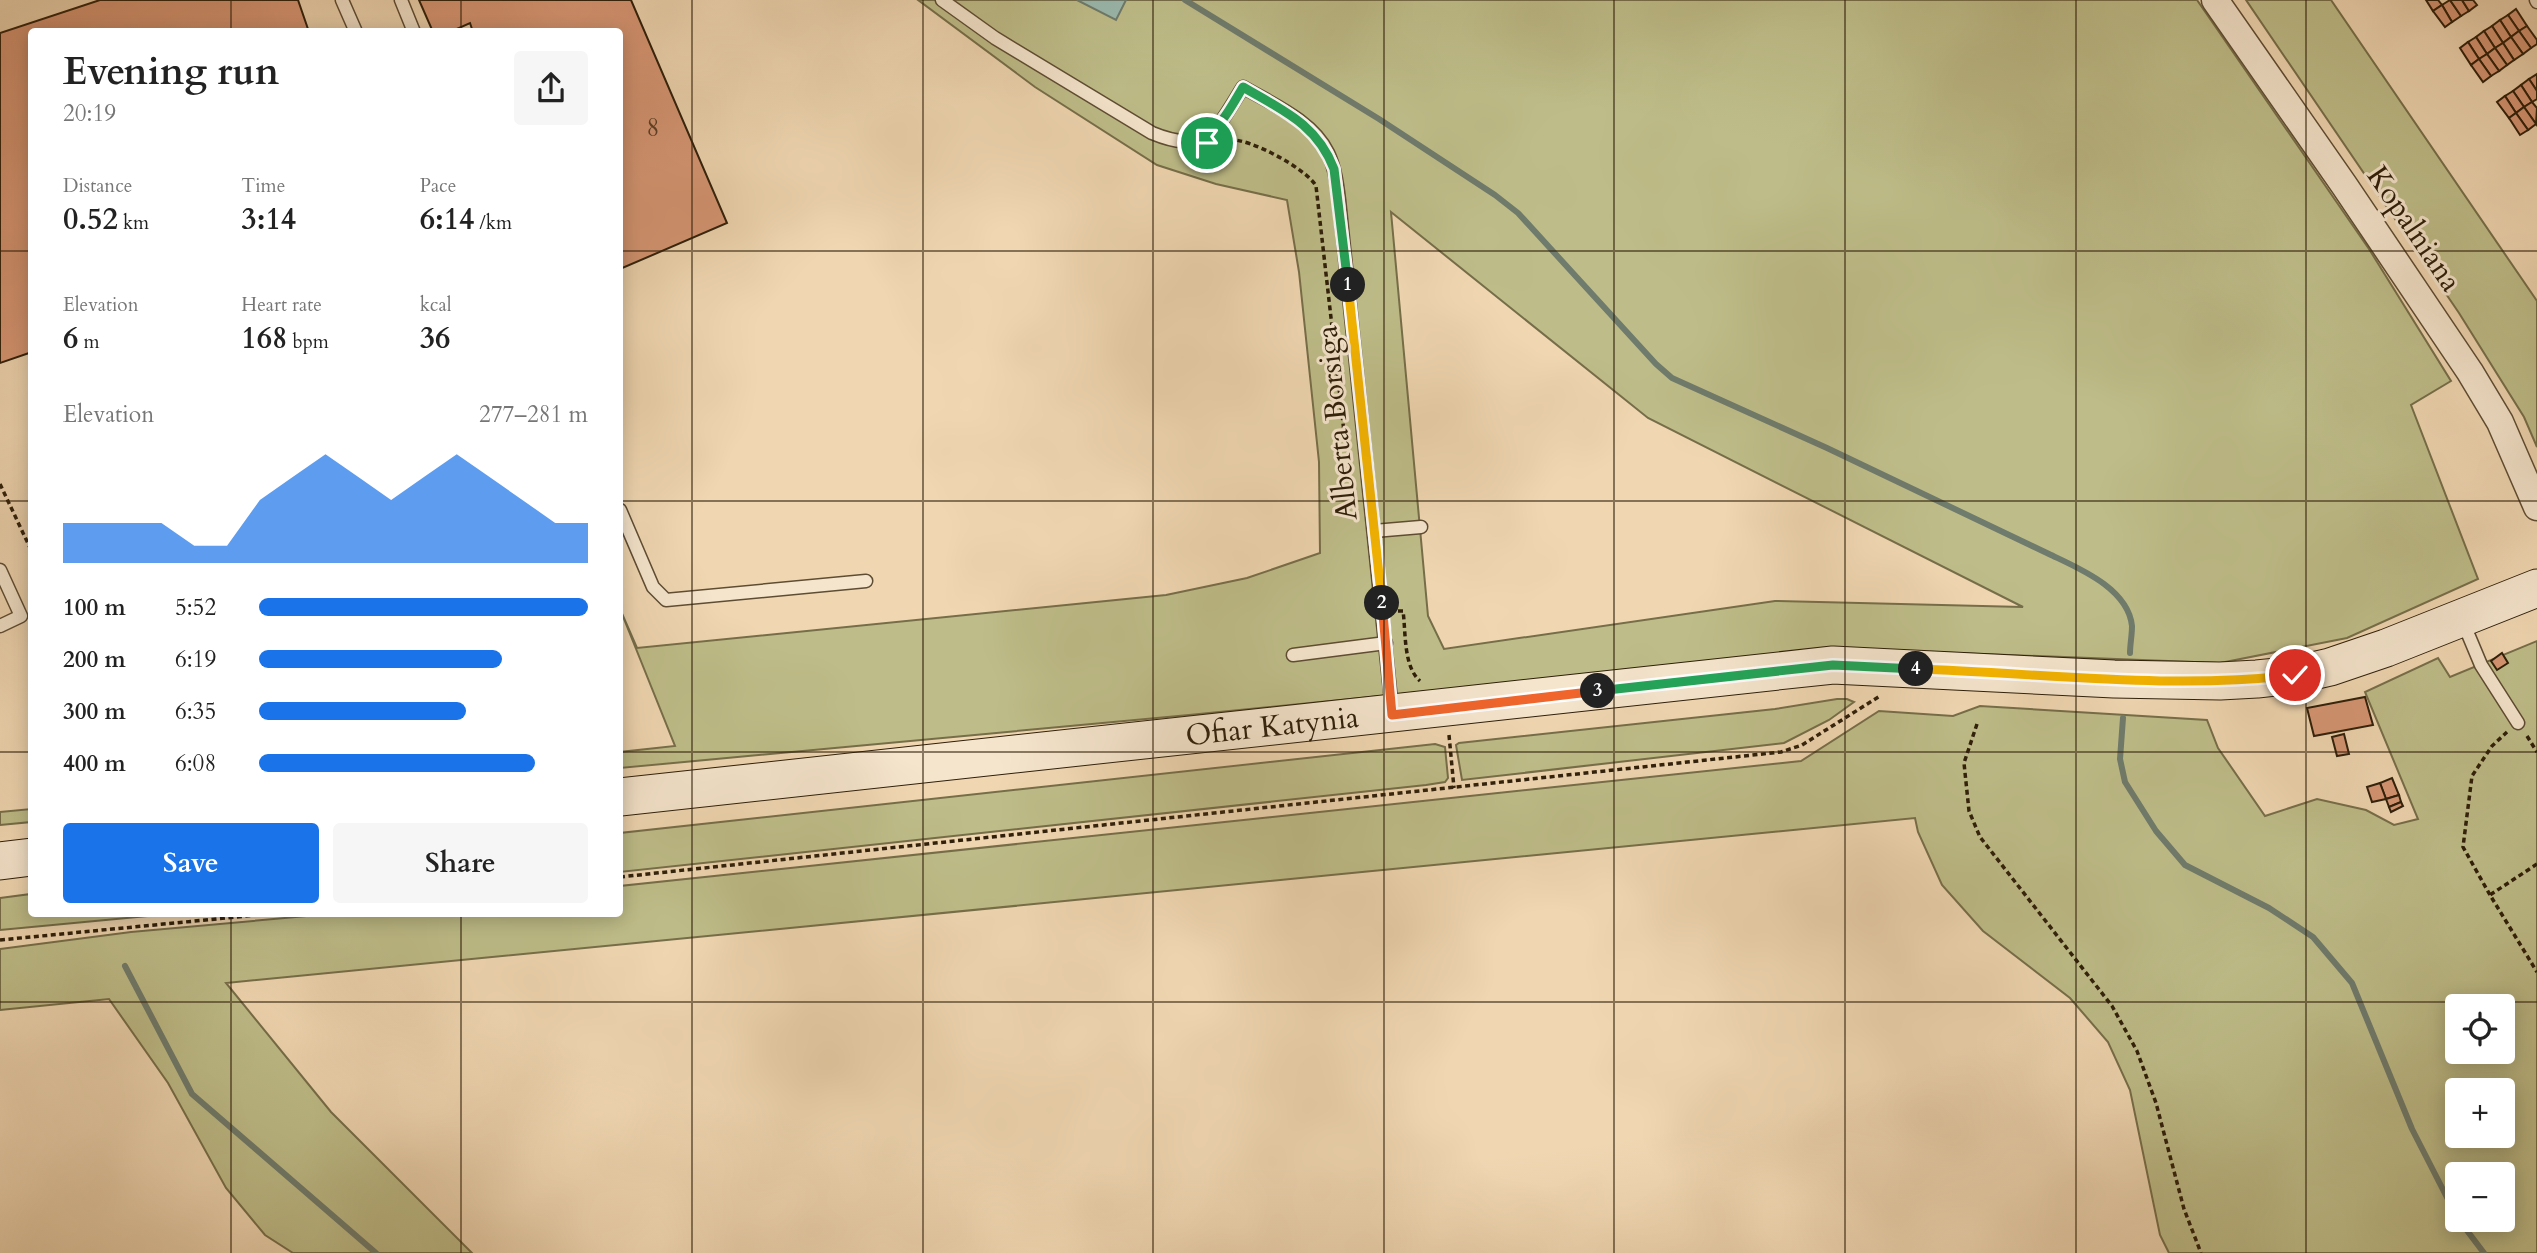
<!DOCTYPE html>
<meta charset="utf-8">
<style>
:root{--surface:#fff;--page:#f6f6f6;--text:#222;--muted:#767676;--accent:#1a73e8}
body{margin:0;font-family:Cardo,serif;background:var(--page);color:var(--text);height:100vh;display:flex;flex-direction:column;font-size:26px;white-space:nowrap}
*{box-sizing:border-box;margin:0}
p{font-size:23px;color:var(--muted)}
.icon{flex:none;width:38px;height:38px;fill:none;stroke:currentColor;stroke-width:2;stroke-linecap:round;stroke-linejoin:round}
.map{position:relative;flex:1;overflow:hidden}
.drawer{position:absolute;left:28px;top:28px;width:595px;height:889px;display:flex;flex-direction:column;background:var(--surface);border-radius:7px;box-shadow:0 4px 18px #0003}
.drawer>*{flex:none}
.buttons{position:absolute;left:2445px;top:994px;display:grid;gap:14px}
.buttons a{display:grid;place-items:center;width:70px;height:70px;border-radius:7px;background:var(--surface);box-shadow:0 4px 18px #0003;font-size:35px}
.pin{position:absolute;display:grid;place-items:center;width:60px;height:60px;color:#fff;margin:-30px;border:4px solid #fff;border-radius:50%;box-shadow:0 2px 7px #0007}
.km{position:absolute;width:35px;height:35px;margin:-18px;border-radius:50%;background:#222;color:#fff;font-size:19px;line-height:35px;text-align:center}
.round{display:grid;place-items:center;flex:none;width:74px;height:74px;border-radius:7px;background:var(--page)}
.head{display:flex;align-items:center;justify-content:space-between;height:119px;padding:0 35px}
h1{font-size:38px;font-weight:800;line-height:52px}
.figures{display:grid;grid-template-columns:repeat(3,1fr);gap:10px;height:119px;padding:7px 35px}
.figures div{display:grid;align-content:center}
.figures b{font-size:30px;font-weight:800}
.figures small{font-size:19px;font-weight:400}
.figures p{font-size:19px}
.chart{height:196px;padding:14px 35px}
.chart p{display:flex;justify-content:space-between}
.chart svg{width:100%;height:126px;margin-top:7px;fill:var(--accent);opacity:.7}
.button{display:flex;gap:14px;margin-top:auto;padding:14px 35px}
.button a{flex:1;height:80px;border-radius:7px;background:var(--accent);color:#fff;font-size:28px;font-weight:800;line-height:80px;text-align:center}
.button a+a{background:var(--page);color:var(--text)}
ul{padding:0 35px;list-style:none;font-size:23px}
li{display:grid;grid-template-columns:112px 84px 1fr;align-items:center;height:52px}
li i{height:18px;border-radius:9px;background:var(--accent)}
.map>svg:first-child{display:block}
.green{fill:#bebd89;stroke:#766e49;stroke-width:2;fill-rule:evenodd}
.water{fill:#9ab9ae;stroke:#6f7b6c;stroke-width:2}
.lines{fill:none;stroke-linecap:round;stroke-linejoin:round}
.stream{stroke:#6f7b6c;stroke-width:6}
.building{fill:#d79674;stroke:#2e1e09;stroke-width:2}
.lane-casing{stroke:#5e4c33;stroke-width:15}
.street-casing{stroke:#5e4c33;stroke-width:29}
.secondary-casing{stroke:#2e1e09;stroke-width:39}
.path{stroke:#2e1e09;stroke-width:3.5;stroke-dasharray:5 3.5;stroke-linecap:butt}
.lane{stroke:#f5e5cd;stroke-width:12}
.street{stroke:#f5e5cd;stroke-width:26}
.secondary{stroke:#f5e5cd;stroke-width:37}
.split-1-casing{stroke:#fff;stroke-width:14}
.split-2-casing{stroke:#fff;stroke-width:14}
.split-3-casing{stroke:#fff;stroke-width:14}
.split-4-casing{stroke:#fff;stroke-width:14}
.split-5-casing{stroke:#fff;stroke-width:14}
.split-1{stroke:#22a559;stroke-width:9}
.split-2{stroke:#f5b400;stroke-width:9}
.split-3{stroke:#f0652b;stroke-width:9}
.split-4{stroke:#22a559;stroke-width:9}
.split-5{stroke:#f5b400;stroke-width:9}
.grid{fill:none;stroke:#2e1e09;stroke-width:2;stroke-opacity:0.55}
.labels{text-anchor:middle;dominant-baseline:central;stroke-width:6;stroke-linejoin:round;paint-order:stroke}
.number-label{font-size:26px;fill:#583c24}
.street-label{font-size:30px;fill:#2e1e09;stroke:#f5e5cd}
</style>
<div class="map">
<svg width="2537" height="1253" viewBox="0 0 2537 1253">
<rect width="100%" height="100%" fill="#f0d7b2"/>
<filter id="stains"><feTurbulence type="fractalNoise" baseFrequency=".00286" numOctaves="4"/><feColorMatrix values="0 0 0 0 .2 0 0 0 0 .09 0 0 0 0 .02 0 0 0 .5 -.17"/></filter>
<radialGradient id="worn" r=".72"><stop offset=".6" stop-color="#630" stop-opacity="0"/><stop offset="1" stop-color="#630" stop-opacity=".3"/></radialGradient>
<g class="green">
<path d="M918,0h1279l172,249 82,132 -40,24 67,174 -131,59 -127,25 -368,-14 -663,66 -569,53v-16l55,-6 -55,-137 17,39 529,-53 81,-17 73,-25 -1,-91 -20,-190 -12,-72 -71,-16 -59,-19 -122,-78zM1391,212l257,206 375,189 -248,-6 -331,48 -16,-33z"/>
<path d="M2246,0h85l206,301v146l-13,-30 -65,-104z"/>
<path d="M2537,641v612h-368l-9,-18 -30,-145 -22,-48 -38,-44 -87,-67 -41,-46 -24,-53 -3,-14 -1689,165 105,129 141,141h-179l-28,-18 -39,-47 -58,-105 -59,-84 -109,11v-61l131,-17 198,-18h291v-28l1181,-125 78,-50 74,5 27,-10 227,14 11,28 47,68 52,-17 49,11 28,15 24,-6 -53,-127 73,-34 12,19zM2457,1006h45v46h-45zM2457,1090h45v46h-45zM2457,1174h45v46h-45z"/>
<path d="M1837,699h10l7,3 -25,18 -45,23 -322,37 -6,-35 3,-2 316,-34z"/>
<path d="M1435,744l10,3 3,31 -3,4 -19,3 -806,87v-39z"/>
<path d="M31,809v13l-31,3v-13z"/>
<path d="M31,894l1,20h137l-169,16v-32z"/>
</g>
<path class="water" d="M1077,0h49l-10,20z"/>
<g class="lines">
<g class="stream">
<path d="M1185,0l194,119 116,76 23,18 138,151 16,14 155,70 222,106c29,14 79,34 83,72 0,9 -2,19 -2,27"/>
<path d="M2123,718l-3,41 5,23 31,49 29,34 84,43 44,29 39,46 60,146 45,88"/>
<path d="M125,966l67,128 184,159"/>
<path d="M2459,1220l25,33"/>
</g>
</g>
<g class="building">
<path d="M100,0h198l11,32h-277v320l-32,11v-330z"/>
<path d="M419,0h212l96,223 -107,46v-237h-147l-3,-9 -20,9h-17z"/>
<path d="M2426,0h12l4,5 -9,6z"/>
<path d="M2450,0l11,16 -9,6 -10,-17z"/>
<path d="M2450,0h12l7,11 -8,5z"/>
<path d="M2462,0h11l4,5 -8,6z"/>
<path d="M2442,5l10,17 -7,5 -12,-16z"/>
<path d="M2516,9l11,17 -8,5 -11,-16z"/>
<path d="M2508,15l11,16 -8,6 -11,-17z"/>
<path d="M2500,20l11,17 -8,6 -11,-17z"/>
<path d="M2492,26l11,17 -8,5 -11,-17z"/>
<path d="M2527,26l10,14v4l-6,4 -12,-17z"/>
<path d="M2484,31l11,17 -8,6 -11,-17z"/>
<path d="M2519,31l12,17 -8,6 -12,-17z"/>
<path d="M2476,37l11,17 -8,5 -11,-17z"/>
<path d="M2511,37l12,17 -9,6 -11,-17z"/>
<path d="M2468,42l11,17 -8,6 -11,-17z"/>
<path d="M2503,43l11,17 -7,5 -12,-17z"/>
<path d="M2495,48l12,17 -8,6 -12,-17z"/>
<path d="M2487,54l12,17 -8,5 -12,-17z"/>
<path d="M2479,59l12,17 -8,6 -12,-17z"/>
<path d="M2537,74v17l-8,-12z"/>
<path d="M2529,79l8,12v8l-5,3 -11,-17z"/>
<path d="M2521,85l11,17 -8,5 -11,-16z"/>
<path d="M2513,91l11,16 -8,6 -11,-17z"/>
<path d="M2505,96l11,17 -7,5 -12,-16z"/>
<path d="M2532,102l5,6 -1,16 -12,-17z"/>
<path d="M2524,107l12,17 -8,6 -12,-17z"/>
<path d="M2516,113l12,17 -8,5 -11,-17z"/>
<path d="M2502,653l6,10 -11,7 -6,-9z"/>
<path d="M2365,697l8,28 -59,11 -7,-28z"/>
<path d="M2344,734l5,20 -12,2 -5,-19z"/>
<path d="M2392,778l7,17 -13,4 -6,-16z"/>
<path d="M2380,783l6,16 -14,3 -5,-15z"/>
<path d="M2399,795l2,7 -12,5 -3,-8z"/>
<path d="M2401,802l2,4 -12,6 -2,-5z"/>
</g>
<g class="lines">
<defs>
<g id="lane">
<path d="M342,0l14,32"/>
<path d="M401,0l13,32"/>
<path d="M942,0l53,38 157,95c56,23 64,-3 91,-46 29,17 70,34 85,66 7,15 9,31 11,47l53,510"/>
<path d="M2536,0l1,2"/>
<path d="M620,510l33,77 13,13 200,-19"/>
<path d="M1374,531l47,-4"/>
<path d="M0,570l21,46 -21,10"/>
<path d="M2463,622l18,43 37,58"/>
<path d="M1293,655l93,-12"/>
</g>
<path id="street" d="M2215,0l129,185 126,187 30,50 37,85"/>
<g id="secondary">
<path id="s1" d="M620,797l1213,-132 281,14 106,2 37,-2 38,-4 35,-8 56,-19 151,-60"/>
<path d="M0,861l32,-4"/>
</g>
</defs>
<use href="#lane" class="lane-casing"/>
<use href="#street" class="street-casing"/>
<use href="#secondary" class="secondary-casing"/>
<g class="path">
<path d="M1229,140c19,-3 78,29 87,46l28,246"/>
<path d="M0,484l32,68"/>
<path d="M1398,611h5c3,21 0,55 17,70"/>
<path d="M1977,724l-13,39 5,48 11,26 132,169 25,45 19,52 28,106 17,44"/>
<path d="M1449,735l5,53"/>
<path d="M2527,736l10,16"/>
<path d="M2537,864l-47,31 47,77"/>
<path d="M620,877l1161,-125 21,-7 78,-49"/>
<path d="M2490,895l-27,-48 9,-71 20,-30 15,-14"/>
<path d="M0,940l267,-26"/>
</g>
<use href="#lane" class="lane"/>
<use href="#street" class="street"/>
<use href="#secondary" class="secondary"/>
</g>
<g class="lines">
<defs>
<path id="split-1" d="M1207,143l-7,-3c21,-12 31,-33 43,-53 39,23 74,37 91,82l14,116"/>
<path id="split-2" d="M1348,285l34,318"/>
<path id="split-3" d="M1382,603l10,112 206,-24"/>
<path id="split-4" d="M1598,691l235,-26 83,4"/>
<path id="split-5" d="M1916,669c126,4 253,21 379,6"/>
</defs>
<use href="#split-1" class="split-1-casing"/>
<use href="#split-2" class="split-2-casing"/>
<use href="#split-3" class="split-3-casing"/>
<use href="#split-4" class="split-4-casing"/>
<use href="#split-5" class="split-5-casing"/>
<use href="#split-1" class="split-1"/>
<use href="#split-2" class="split-2"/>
<use href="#split-3" class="split-3"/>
<use href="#split-4" class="split-4"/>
<use href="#split-5" class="split-5"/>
</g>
<path class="grid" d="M231,0v32M461,0v32M692,0v1253M923,0v1253M1153,0v1253M1384,0v1253M1614,0v1253M1845,0v1253M2076,0v1253M2306,0v1253M0,251h32M620,251h1917M0,501h32M620,501h1917M0,752h32M620,752h1917M231,914v339M461,914v339M0,1002h2537"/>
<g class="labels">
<g class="number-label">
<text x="653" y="127">8</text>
</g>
<g class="street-label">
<text transform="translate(2414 229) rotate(56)">Kopalniana</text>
<text transform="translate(1337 423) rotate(-96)">Alberta Borsiga</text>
<text stroke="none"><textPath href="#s1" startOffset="656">Ofiar Katynia</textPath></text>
</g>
</g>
<rect width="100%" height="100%" filter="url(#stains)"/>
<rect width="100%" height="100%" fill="url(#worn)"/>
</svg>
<div class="buttons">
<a><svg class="icon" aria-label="locate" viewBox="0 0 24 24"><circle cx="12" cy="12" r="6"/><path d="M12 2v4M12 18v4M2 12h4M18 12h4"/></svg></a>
<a>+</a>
<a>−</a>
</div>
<div class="pin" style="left:1207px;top:143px;background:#1e9e55"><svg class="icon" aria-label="arrive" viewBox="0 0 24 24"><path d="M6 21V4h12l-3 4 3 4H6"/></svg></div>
<div class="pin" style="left:2295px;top:675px;background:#d93025"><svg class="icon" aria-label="check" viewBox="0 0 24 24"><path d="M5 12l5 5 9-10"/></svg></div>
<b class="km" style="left:1348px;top:285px">1</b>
<b class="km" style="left:1382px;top:603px">2</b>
<b class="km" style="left:1598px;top:691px">3</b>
<b class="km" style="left:1916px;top:669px">4</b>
<section class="drawer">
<div class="head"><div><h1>Evening run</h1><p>20:19</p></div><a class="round"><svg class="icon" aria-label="share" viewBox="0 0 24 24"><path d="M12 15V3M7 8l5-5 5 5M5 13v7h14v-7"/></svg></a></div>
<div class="figures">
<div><p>Distance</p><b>0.52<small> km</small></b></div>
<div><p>Time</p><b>3:14</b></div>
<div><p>Pace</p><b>6:14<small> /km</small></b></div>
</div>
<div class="figures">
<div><p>Elevation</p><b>6<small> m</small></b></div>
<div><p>Heart rate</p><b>168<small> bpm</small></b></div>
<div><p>kcal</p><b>36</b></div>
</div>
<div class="chart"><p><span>Elevation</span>277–281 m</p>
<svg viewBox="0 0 160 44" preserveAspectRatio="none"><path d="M0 44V30L10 30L20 30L30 30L40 38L50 38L60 22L70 14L80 6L90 14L100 22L110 14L120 6L130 14L140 22L150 30L160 30V44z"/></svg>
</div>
<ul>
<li><b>100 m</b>5:52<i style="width:100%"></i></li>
<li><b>200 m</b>6:19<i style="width:74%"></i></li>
<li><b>300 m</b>6:35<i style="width:63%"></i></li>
<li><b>400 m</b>6:08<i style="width:84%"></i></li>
</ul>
<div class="button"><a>Save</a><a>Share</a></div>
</section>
</div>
